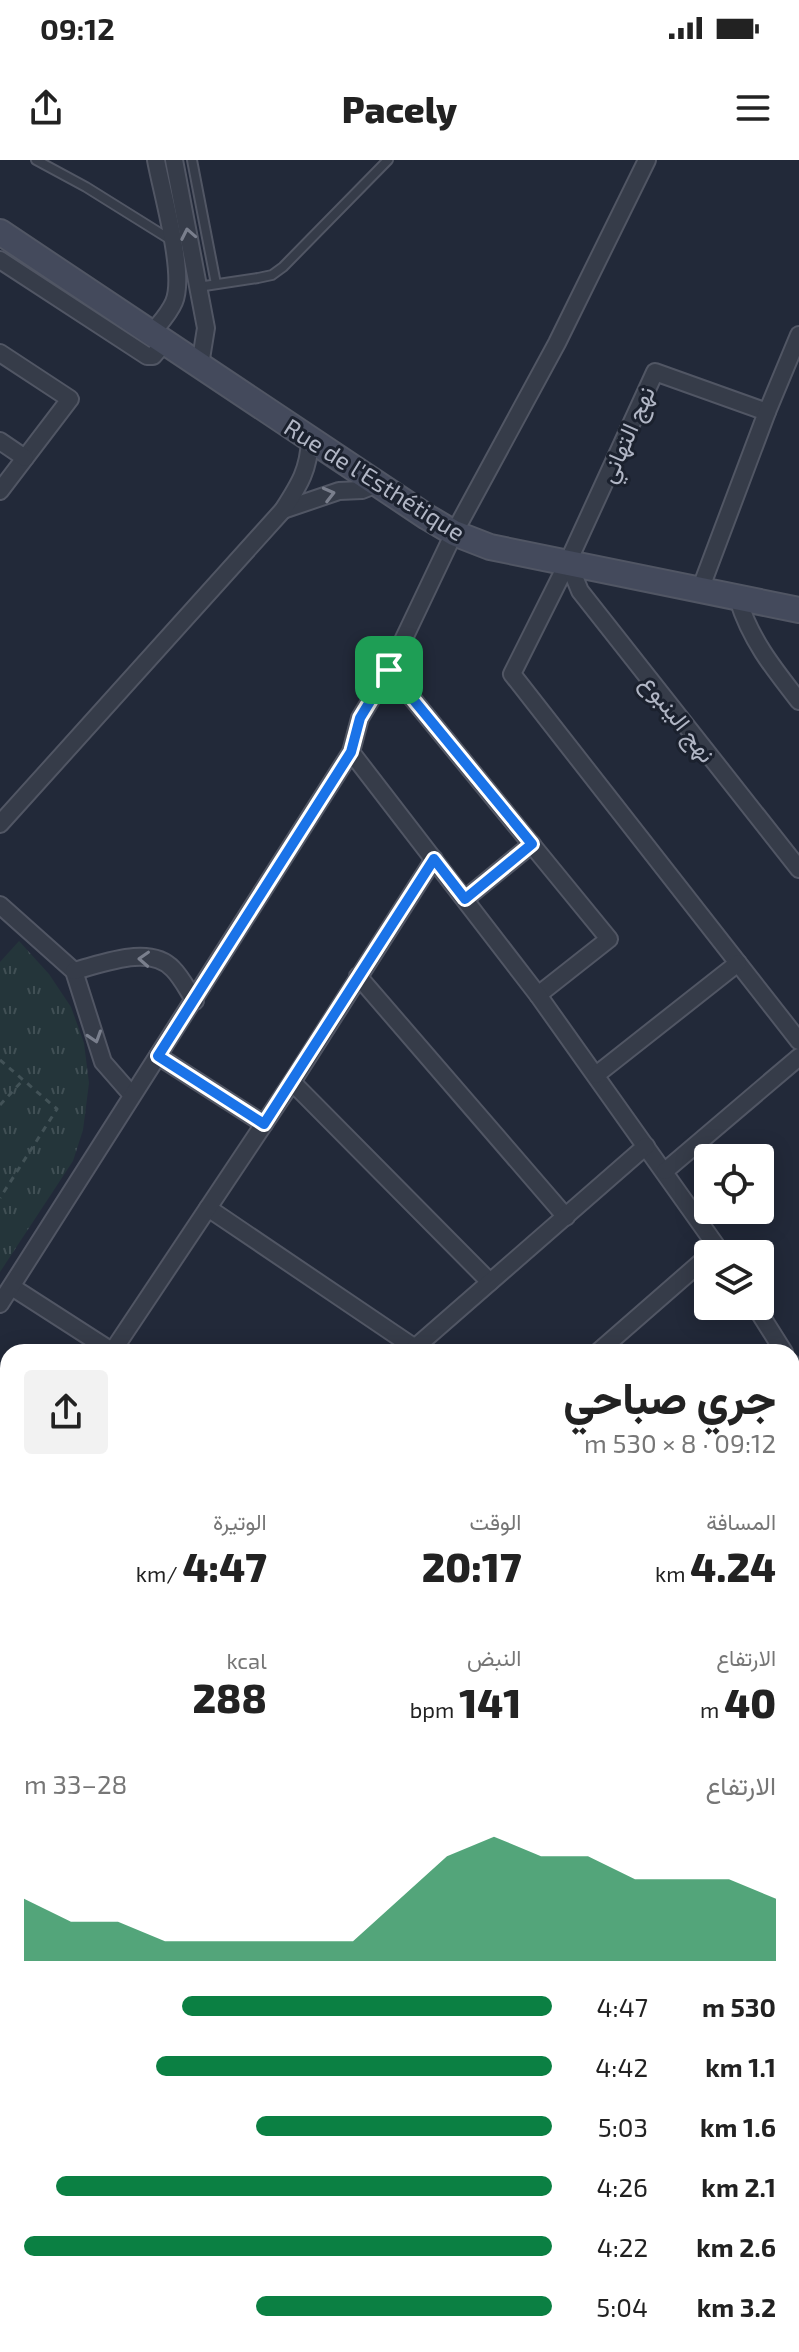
<!DOCTYPE html>
<html lang="ar">
<meta charset="utf-8">
<style>
:root{--surface:#fff;--page:#f2f2f2;--text:#222;--muted:#767676;--accent:#0b8043}
body{margin:0;font-family:"Exo 2",Vazirmatn,sans-serif;background:var(--page);color:var(--text);direction:rtl;height:100vh;display:flex;flex-direction:column;font-size:30px;white-space:nowrap}
*{box-sizing:border-box;margin:0}
p{font-size:26px;color:var(--muted)}
.icon{flex:none;width:44px;height:44px;fill:none;stroke:currentColor;stroke-width:2;stroke-linecap:round;stroke-linejoin:round}
.map{position:relative;flex:1;overflow:hidden;direction:ltr}
.sheet{position:absolute;left:0px;top:1184px;width:800px;height:1008px;display:flex;flex-direction:column;background:var(--surface);border-radius:24px 24px 0 0;box-shadow:0 4px 20px #0003;direction:rtl}
.sheet>*{flex:none}
.controls{position:absolute;left:694px;top:984px;display:grid;gap:16px}
.controls a{display:grid;place-items:center;width:80px;height:80px;border-radius:8px;background:var(--surface);box-shadow:0 4px 20px #0003;font-size:40px}
.pin{position:absolute;display:grid;place-items:center;width:68px;height:68px;color:#fff;margin:-34px;border-radius:16px;box-shadow:0 4px 12px #0006}
.round{display:grid;place-items:center;flex:none;width:84px;height:84px;border-radius:8px;background:var(--page)}
.headline{display:flex;align-items:center;justify-content:space-between;height:136px;padding:0 24px}
h1{font-size:44px;font-weight:800;line-height:60px}
.stats{display:grid;grid-template-columns:repeat(3,1fr);gap:12px;height:136px;padding:8px 24px}
.stats div{display:grid;align-content:center}
.stats b{font-size:40px;font-weight:800}
.stats small{font-size:22px;font-weight:400}
.stats p{font-size:22px}
.chart{height:224px;padding:16px 24px}
.chart p{display:flex;justify-content:space-between}
.chart svg{width:100%;height:144px;margin-top:8px;fill:var(--accent);opacity:.7}
ul{padding:0 24px;list-style:none;font-size:26px}
li{display:grid;grid-template-columns:128px 96px 1fr;align-items:center;height:60px}
li i{height:20px;border-radius:10px;background:var(--accent)}
.status{display:flex;justify-content:space-between;align-items:center;height:56px;padding:0 40px;background:var(--surface);direction:ltr}
.status svg{height:22px;fill:currentColor}
header{display:flex;justify-content:space-between;align-items:center;height:104px;padding:0 24px;background:var(--surface);font-size:36px;font-weight:800}
.map>svg:first-child{display:block}
.grass{fill:url(#grass-tufts)}
.lines{fill:none;stroke-linecap:round;stroke-linejoin:round}
.lane-casing{stroke:#515664;stroke-width:12}
.street-casing{stroke:#515664;stroke-width:20}
.secondary-casing{stroke:#515664;stroke-width:28}
.path{stroke:#425257;stroke-width:3;stroke-dasharray:6 6;stroke-linecap:butt}
.lane{stroke:#363c49;stroke-width:8}
.street{stroke:#363c49;stroke-width:16}
.secondary{stroke:#444a5c;stroke-width:24}
.oneway{stroke:#7a7f8d}
.route-casing{stroke:#fff;stroke-width:16}
.route{stroke:#1a73e8;stroke-width:10}
.labels{text-anchor:middle;dominant-baseline:central;stroke-width:6;stroke-linejoin:round;paint-order:stroke}
.street-label{font-size:24px;fill:#b1b6c5;stroke:#1b212e}
</style>
<div class="status"><b>09:12</b><svg viewBox="0 0 49 12"><path d="M0 12V9h3v3zM5 12V6h3v6zM10 12V3h3v9zM15 12V0h3v12zM26 1h20v11H26zM47 4h2v5h-2z"/></svg></div>
<header><svg class="icon" aria-label="menu" viewBox="0 0 24 24"><path d="M4 6h16M4 12h16M4 18h16"/></svg>Pacely<svg class="icon" aria-label="share" viewBox="0 0 24 24"><path d="M12 15V3M7 8l5-5 5 5M5 13v7h14v-7"/></svg></header>
<div class="map">
<svg width="799" height="2192" viewBox="0 0 799 2192">
<defs>
<pattern id="grass-tufts" width="24" height="20" patternUnits="userSpaceOnUse" patternTransform="scale(2)"><rect width="24" height="20" fill="#24353a"/><path d="M3 7l-1-3M5 7V3M7 7l1-3M15 17l-1-3M17 17v-4M19 17l1-3" fill="none" stroke="#415055"/></pattern>
</defs>
<rect width="100%" height="100%" fill="#222939"/>
<g class="grass">
<path d="M19,781l30,33 22,33 13,36 5,40 -6,47 -10,31 -73,111v-310z"/>
<path d="M0,1505l8,4v675h420l3,8h-431z"/>
</g>
<g class="lines">
<defs>
<g id="lane">
<path d="M36,0l50,27 85,53"/>
<path d="M192,0l24,124"/>
<path d="M198,127l60,-9 14,-3 11,-8 105,-107"/>
</g>
<g id="street">
<path d="M174,0l32,168 -6,37"/>
<path d="M0,100l147,96h6l12,-14"/>
<path d="M152,173c7,-9 17,-19 22,-31 12,-28 -12,-109 -18,-142"/>
<path d="M0,193l70,46 -70,92"/>
<path d="M767,252l-112,-40 -87,190 -56,112 287,367"/>
<path d="M0,281l25,17"/>
<path d="M283,350l56,-19 23,-1 15,-6"/>
<path d="M568,402l12,29 219,278"/>
<path d="M700,430l67,-178 32,-77"/>
<path d="M738,439c12,40 35,69 61,102"/>
<path d="M389,510l220,269 -71,56"/>
<path d="M351,592l187,243 184,259"/>
<path d="M0,664l283,-314c16,-25 26,-40 27,-71"/>
<path d="M465,739l67,-55"/>
<path d="M0,745l74,66 29,91 28,32"/>
<path d="M74,811c28,-7 76,-27 99,-2 9,9 15,22 22,32"/>
<path d="M358,816l208,241"/>
<path d="M158,896l106,68"/>
<path d="M596,915l142,-112"/>
<path d="M292,922l198,200"/>
<path d="M665,1011l134,-114"/>
<path d="M208,1048l207,140"/>
<path d="M12,1127l101,65"/>
<path d="M0,1144l351,-552 9,-34 29,-48 65,-137 103,-190 90,-183"/>
<path d="M755,1146l29,46"/>
<path d="M112,1192l180,-270 142,-223"/>
<path d="M410,1192l236,-206"/>
<path d="M598,1192l110,-96"/>
<path d="M792,1204l7,12"/>
<path d="M792,1347l7,-9"/>
<path d="M0,1361l8,-12"/>
<path d="M0,1495l8,6"/>
<path d="M792,1520l7,10"/>
<path d="M792,1625l7,-14"/>
<path d="M792,1803l7,-9"/>
<path d="M792,1829l7,6"/>
<path d="M792,2108l7,3"/>
<path d="M664,2184l9,8"/>
<path d="M445,2192l1,-8"/>
</g>
<path id="secondary" d="M0,72l427,285 27,16 36,14 309,63"/>
</defs>
<use href="#lane" class="lane-casing"/>
<use href="#street" class="street-casing"/>
<use href="#secondary" class="secondary-casing"/>
<g class="path">
<path d="M0,900l57,49 -57,89"/>
<path d="M0,945l23,-25"/>
</g>
<use href="#lane" class="lane"/>
<use href="#street" class="street"/>
<use href="#secondary" class="secondary"/>
</g>
<defs><path id="oneway-chevron" d="M-2-3.5L2.5 0L-2 3.5" fill="none" stroke-width="1.6" stroke-linecap="round" stroke-linejoin="round" transform="scale(2)"/></defs>
<g class="oneway">
<use href="#oneway-chevron" transform="translate(188 74) rotate(-101)"/>
<use href="#oneway-chevron" transform="translate(329 334) rotate(-14)"/>
<use href="#oneway-chevron" transform="translate(144 799) rotate(-177)"/>
<use href="#oneway-chevron" transform="translate(95 877) rotate(72)"/>
</g>
<g class="lines">
<defs>
<path id="route" d="M389,510l143,174 -67,55 -31,-40 -170,265 -106,-68 193,-304 9,-34z"/>
</defs>
<use href="#route" class="route-casing"/>
<use href="#route" class="route"/>
</g>
<g class="labels">
<g class="street-label">
<text transform="translate(626 274) rotate(-66)">نهج التهاني</text>
<text transform="translate(375 319) rotate(32)">Rue de l'Esthétique</text>
<text transform="translate(679 558) rotate(52)">نهج الينبوع</text>
</g>
</g>
</svg>
<div class="controls">
<a><svg class="icon" aria-label="locate" viewBox="0 0 24 24"><circle cx="12" cy="12" r="6"/><path d="M12 2v4M12 18v4M2 12h4M18 12h4"/></svg></a>
<a><svg class="icon" aria-label="layers" viewBox="0 0 24 24"><path d="M12 4l9 5-9 5-9-5zM3 14l9 5 9-5"/></svg></a>
</div>
<div class="pin" style="left:389px;top:510px;background:#1e9e55"><svg class="icon" aria-label="arrive" viewBox="0 0 24 24"><path d="M6 21V4h12l-3 4 3 4H6"/></svg></div>
<section class="sheet">
<div class="headline"><div><h1>جري صباحي</h1><p>09:12 · 8 × 530 m</p></div><a class="round"><svg class="icon" aria-label="share" viewBox="0 0 24 24"><path d="M12 15V3M7 8l5-5 5 5M5 13v7h14v-7"/></svg></a></div>
<div class="stats">
<div><p>المسافة</p><b>4.24<small> km</small></b></div>
<div><p>الوقت</p><b>20:17</b></div>
<div><p>الوتيرة</p><b>4:47<small> /km</small></b></div>
</div>
<div class="stats">
<div><p>الارتفاع</p><b>40<small> m</small></b></div>
<div><p>النبض</p><b>141<small> bpm</small></b></div>
<div><p>kcal</p><b>288</b></div>
</div>
<div class="chart"><p><span>الارتفاع</span>28–33 m</p>
<svg viewBox="0 0 160 44" preserveAspectRatio="none"><path d="M0 44V25L10 32L20 32L30 38L40 38L50 38L60 38L70 38L80 25L90 12L100 6L110 12L120 12L130 19L140 19L150 19L160 25V44z"/></svg>
</div>
<ul>
<li><b>530 m</b>4:47<i style="width:70%"></i></li>
<li><b>1.1 km</b>4:42<i style="width:75%"></i></li>
<li><b>1.6 km</b>5:03<i style="width:56%"></i></li>
<li><b>2.1 km</b>4:26<i style="width:94%"></i></li>
<li><b>2.6 km</b>4:22<i style="width:100%"></i></li>
<li><b>3.2 km</b>5:04<i style="width:56%"></i></li>
</ul>
</section>
</div>
